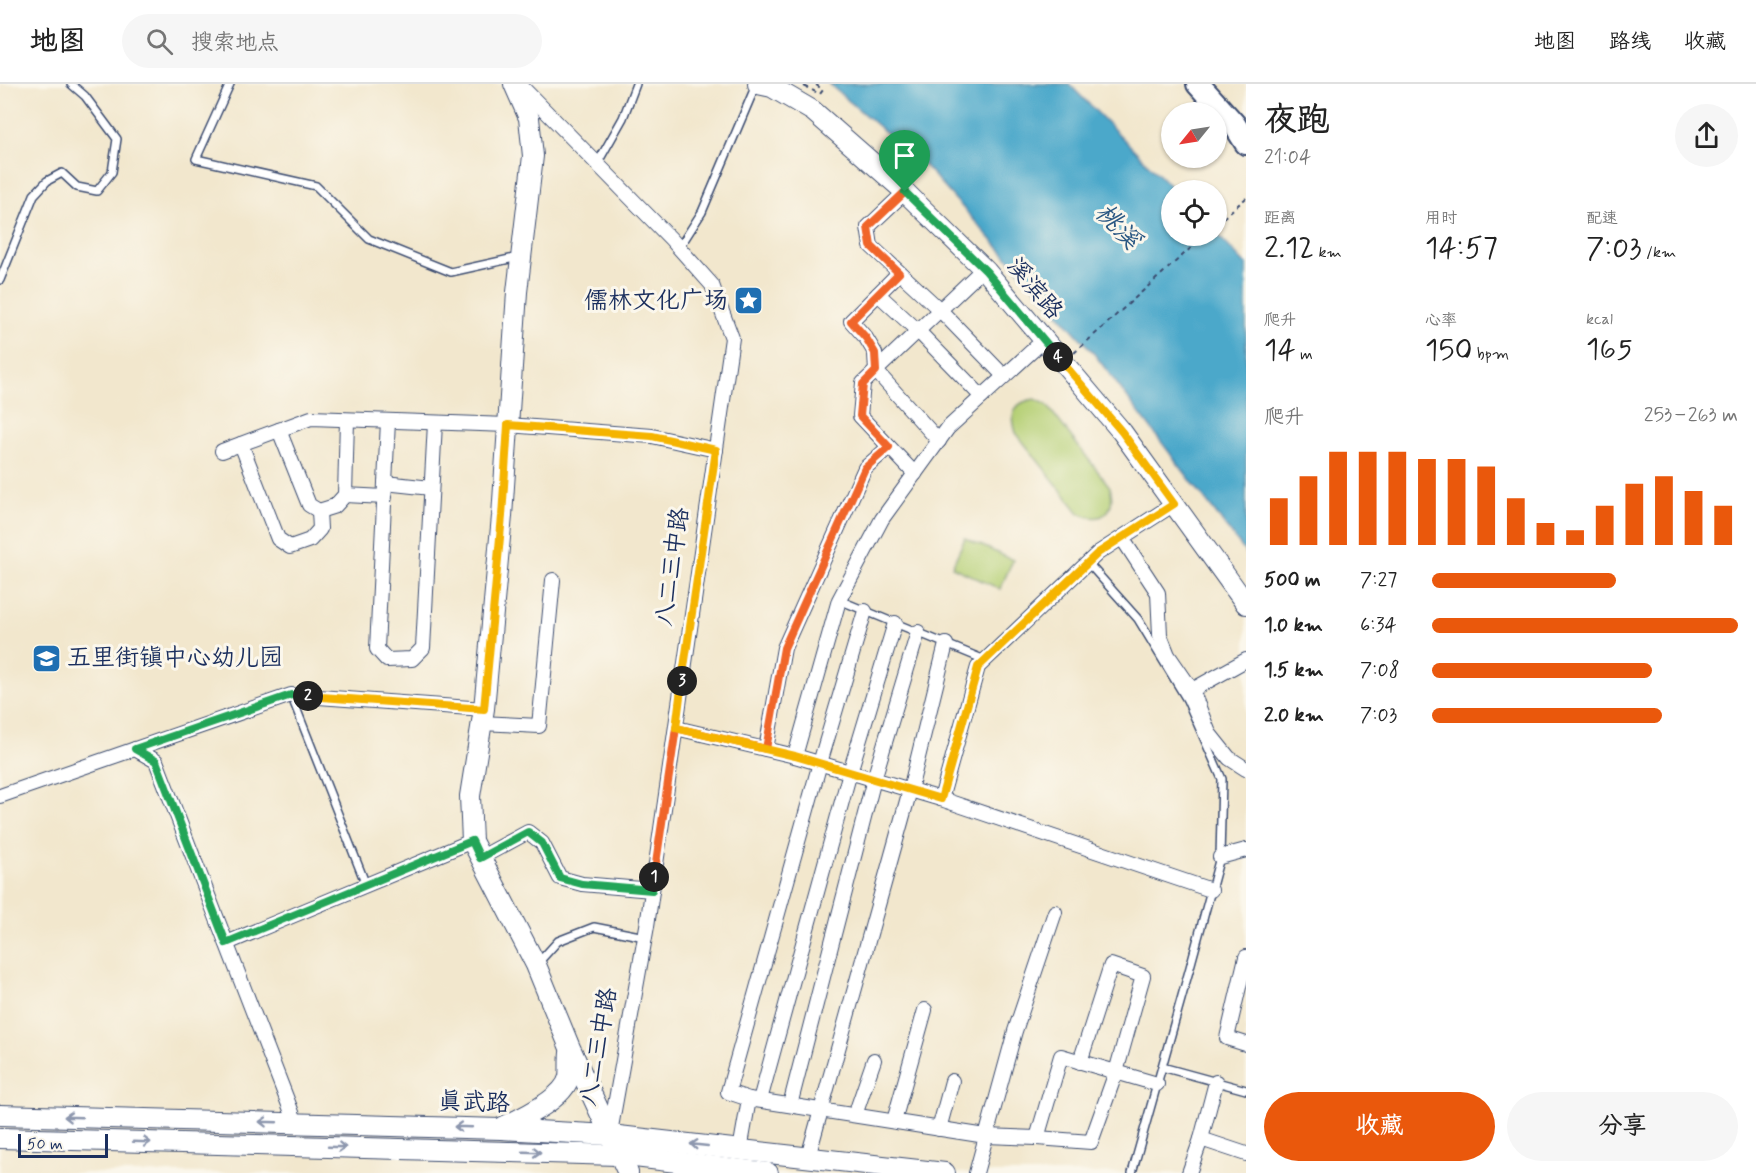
<!DOCTYPE html>
<html lang="zh">
<meta charset="utf-8">
<style>
:root{--surface:#fff;--page:#f6f6f6;--text:#222;--muted:#767676;--line:#e0e0e0;--accent:#ea580c}
body{margin:0;font-family:Mynerve,"LXGW WenKai TC",sans-serif;background:var(--page);color:var(--text);height:100vh;display:flex;flex-direction:column;font-size:22px;white-space:nowrap}
*{box-sizing:border-box;margin:0}
p{font-size:20px;color:var(--muted)}
.icon{flex:none;width:33px;height:33px;fill:none;stroke:currentColor;stroke-width:2;stroke-linecap:round;stroke-linejoin:round}
.map{position:relative;flex:1;overflow:hidden}
.panel{display:flex;flex-direction:column;background:var(--surface);width:510px}
.panel>*{flex:none}
.needle{width:39px;rotate:240deg}
.fabs{position:absolute;left:1161px;top:18px;display:grid;gap:12px}
.fabs a{display:grid;place-items:center;width:66px;height:66px;border-radius:50%;background:var(--surface);box-shadow:0 2px 4px #0004;font-size:30px}
.scale{position:absolute;left:18px;bottom:15px;width:90px;box-sizing:border-box;padding-left:6px;border:3px solid #1b2f5e;border-top:0;font-size:16px;line-height:21px;white-space:nowrap;color:#1b2f5e;-webkit-text-stroke:4px #fbf7ec;paint-order:stroke}
.pin{position:absolute;display:grid;place-items:center;width:51px;height:51px;color:#fff;margin:-62px -26px;border-radius:50% 50% 50% 0;rotate:-45deg;box-shadow:0 0 6px #0007}
.pin .icon{rotate:45deg}
.km{position:absolute;width:30px;height:30px;margin:-15px;border-radius:50%;background:#222;color:#fff;font-size:16px;line-height:30px;text-align:center}
.round{display:grid;place-items:center;flex:none;width:63px;height:63px;border-radius:32px;background:var(--page)}
.headline{display:flex;align-items:center;justify-content:space-between;height:102px;padding:0 18px}
h1{font-size:33px;font-weight:600;line-height:45px}
.metrics{display:grid;grid-template-columns:repeat(3,1fr);gap:9px;height:102px;padding:6px 18px}
.metrics div{display:grid;align-content:center}
.metrics b{font-size:30px;font-weight:600}
.metrics small{font-size:16px;font-weight:400}
.metrics p{font-size:16px}
.chart{height:168px;padding:12px 18px}
.chart p{display:flex;justify-content:space-between}
.chart svg{width:100%;height:108px;margin-top:6px;stroke:var(--accent);stroke-width:6}
.cta{display:flex;gap:12px;margin-top:auto;padding:12px 18px}
.cta a{flex:1;height:69px;border-radius:36px;background:var(--accent);color:#fff;font-size:24px;font-weight:600;line-height:69px;text-align:center}
.cta a+a{background:var(--page);color:var(--text)}
ul{padding:0 18px;list-style:none;font-size:20px}
li{display:grid;grid-template-columns:96px 72px 1fr;align-items:center;height:45px}
li i{height:15px;border-radius:8px;background:var(--accent)}
header{display:flex;align-items:center;gap:36px;box-sizing:border-box;height:84px;padding:0 30px;background:var(--surface);border-bottom:2px solid var(--line)}
header strong{font-size:28px}
nav{display:flex;gap:33px;margin-inline-start:auto;font-size:21px}
.search{width:420px;height:54px;background:var(--page);display:flex;align-items:center;gap:15px;box-sizing:border-box;padding:0 21px;border-radius:33px;color:var(--muted);font-size:22px}
main{display:flex;flex:1;min-height:0}
.map>svg:first-child{display:block}
.green{fill:#b6d076;stroke:#68806a;stroke-width:1.5}
.water{fill:#4ba8ca;stroke:#336c94;stroke-width:1.5}
.lines{fill:none;stroke-linecap:round;stroke-linejoin:round}
.service-casing{stroke:#3b4b6f;stroke-width:10}
.minor-casing{stroke:#3b4b6f;stroke-width:16}
.secondary-casing{stroke:#3b4b6f;stroke-width:22}
.primary-casing{stroke:#3b4b6f;stroke-width:26}
.path{stroke:#3b4b6f;stroke-width:2;stroke-dasharray:4.5 4.5;stroke-linecap:butt}
.service{stroke:#fff;stroke-width:7}
.minor{stroke:#fff;stroke-width:14}
.secondary{stroke:#fff;stroke-width:20}
.primary{stroke:#fff;stroke-width:22}
.oneway{stroke:#8d97ae}
.split-1-casing{stroke:#fff;stroke-width:12}
.split-2-casing{stroke:#fff;stroke-width:12}
.split-3-casing{stroke:#fff;stroke-width:12}
.split-4-casing{stroke:#fff;stroke-width:12}
.split-5-casing{stroke:#fff;stroke-width:12}
.split-1{stroke:#f0652b;stroke-width:8}
.split-2{stroke:#22a559;stroke-width:8}
.split-3{stroke:#f5b400;stroke-width:8}
.split-4{stroke:#f5b400;stroke-width:8}
.split-5{stroke:#22a559;stroke-width:8}
.labels{text-anchor:middle;dominant-baseline:central;stroke-width:6;stroke-linejoin:round;paint-order:stroke}
.street-label{font-size:24px;fill:#1b2f5e;stroke:#fbf7ec}
.poi-label{font-size:24px;fill:#1b2f5e;stroke:#fbf7ec;text-anchor:end}
.water-label{font-size:26px;font-style:italic;fill:#2c5984;stroke:#fbf7ec}
</style>
<header>
<strong>地图</strong>
<div class="search"><svg class="icon" aria-label="search" viewBox="0 0 24 24"><circle cx="10" cy="10" r="6"/><path d="M15 15l6 6"/></svg>搜索地点</div>
<nav><a>地图</a><a>路线</a><a>收藏</a></nav>
</header>
<main>
<div class="map">
<svg width="1246" height="1089" viewBox="0 0 1246 1089">
<rect width="100%" height="100%" fill="#fbf7ec"/>
<filter id="ink" filterUnits="userSpaceOnUse"><feTurbulence type="fractalNoise" baseFrequency=".0167" numOctaves="2"/><feDisplacementMap in="SourceGraphic" scale="12" xChannelSelector="R" yChannelSelector="G"/><feConvolveMatrix kernelMatrix="1 2 1 2 8 2 1 2 1" color-interpolation-filters="sRGB"/></filter>
<filter id="wash" filterUnits="userSpaceOnUse"><feTurbulence type="fractalNoise" baseFrequency=".008" numOctaves="4" result="noise"/><feDisplacementMap in="SourceGraphic" scale="24" xChannelSelector="R" yChannelSelector="G"/><feGaussianBlur stdDeviation="1.35" result="paint"/><feColorMatrix in="noise" values="0 0 0 0 0 0 0 0 0 0 0 0 0 0 0 0 0 1.4 0 .05"/><feComposite in="paint" operator="in"/></filter>
<g filter="url(#wash)">
<rect width="100%" height="100%" fill="#f2e7cd"/>
<g class="green">
<path d="M1035,315l11,5 64,83c6,24 -7,38 -31,26l-63,-80c-6,-20 -3,-31 19,-34z"/>
<path d="M965,454l48,22 -13,29 -48,-22z"/>
</g>
<path class="water" d="M829,0h240l105,106h-2v46h44l1,-2 29,31v288l-154,-202 -165,-183z"/>
</g>
<g filter="url(#ink)">
<g class="lines">
<defs>
<g id="service">
<path d="M230,0l-34,75 120,27 53,53 82,33 68,-15"/>
<path d="M597,80l26,-46 13,-34"/>
<path d="M679,164l23,-36 54,-127"/>
<path d="M0,196l34,-85 13,-14 15,-8 15,14 20,4 15,-19 5,-33 -32,-43 -14,-12"/>
<path d="M1088,479l50,56 49,81 35,79 -2,78 -31,114 -57,202"/>
<path d="M839,516l146,60"/>
<path d="M291,611l75,190"/>
<path d="M538,879l20,-22 36,-14 51,10"/>
<path d="M1162,983l84,23"/>
</g>
<g id="minor">
<path d="M519,0l152,155 41,46 20,53 -85,588 -37,207"/>
<path d="M905,108l-37,35 3,19 69,64 64,66"/>
<path d="M899,189l-48,48 15,17 9,15 1,18 63,70"/>
<path d="M878,210l40,37 64,66"/>
<path d="M388,337l-11,228 10,11 25,-1 11,-11 12,-225"/>
<path d="M279,346l30,75 10,6 16,-5 10,-11 40,2"/>
<path d="M241,360l37,95 12,8 20,-7 10,-11 -1,-18"/>
<path d="M222,367l89,-33 197,7 144,11 64,14"/>
<path d="M915,390l-55,-58 3,-33 120,-114"/>
<path d="M385,399l46,5"/>
<path d="M345,411l2,-75"/>
<path d="M1122,454l36,55 2,42 8,20 24,35 17,43 20,25 17,11"/>
<path d="M1192,606l54,-30"/>
<path d="M481,639l58,3 14,-146"/>
<path d="M676,644l119,28 146,43 270,91"/>
<path d="M135,665l156,-54 193,14"/>
<path d="M766,665l18,-101 81,-180 24,-21"/>
<path d="M795,672l44,-156 43,-81 66,-91 96,-88"/>
<path d="M0,712l135,-47 21,12 140,362"/>
<path d="M941,715l37,-132 120,-114 76,-49"/>
<path d="M1220,773l26,-7"/>
<path d="M480,774l48,-26 14,11 18,35 22,6 70,6"/>
<path d="M227,859l245,-102"/>
<path d="M1246,873l-19,81 19,6"/>
<path d="M749,1015l-21,-7 92,-329 45,-152"/>
<path d="M760,1016l90,-328 45,-149"/>
<path d="M790,1021l84,-326 44,-147"/>
<path d="M855,1031l19,-55"/>
<path d="M894,1037l31,-111"/>
<path d="M939,1045l13,-48"/>
<path d="M1037,1054l54,4 25,-70 27,-96 -32,-11 -31,97"/>
<path d="M1201,1055l15,-57"/>
<path d="M740,1066l9,-51 237,37 51,2 24,-82 96,28"/>
<path d="M808,1073l102,-367 36,-146"/>
<path d="M976,1089l39,-142 40,-119"/>
<path d="M1189,1089l12,-34 45,15"/>
</g>
<g id="secondary">
<path d="M514,0l15,34 4,38 -16,136 -15,224 -18,193 -14,87 2,45 64,124 34,83 58,125"/>
<path d="M758,0l14,3 41,24 89,78 84,82 136,161 124,172"/>
<path d="M0,1031l501,14 109,6 335,38"/>
<path d="M503,1043c19,-9 61,-28 66,-50 1,-7 0,-16 1,-24"/>
<path d="M0,1054l618,17 150,18"/>
</g>
<path id="primary" d="M1198,0l36,40 12,19"/>
</defs>
<use href="#service" class="service-casing"/>
<use href="#minor" class="minor-casing"/>
<use href="#secondary" class="secondary-casing"/>
<use href="#primary" class="primary-casing"/>
<g class="path">
<path d="M804,2l16,8 3,-4 -8,-6"/>
<path d="M1216,140l30,-26"/>
<path d="M1074,269l130,-117"/>
</g>
<use href="#service" class="service"/>
<use href="#minor" class="minor"/>
<use href="#secondary" class="secondary"/>
<use href="#primary" class="primary"/>
</g>
<defs><path id="oneway-shaft" d="M-6 0H5M1.5-3L5.5 0L1.5 3" fill="none" stroke-width="1.6" stroke-linecap="round" stroke-linejoin="round" transform="scale(1.5)"/></defs>
<g class="oneway">
<use href="#oneway-shaft" transform="translate(73 1033) rotate(-178)"/>
<use href="#oneway-shaft" transform="translate(268 1038) rotate(-178)"/>
<use href="#oneway-shaft" transform="translate(463 1043) rotate(-178)"/>
<use href="#oneway-shaft" transform="translate(142 1058) rotate(2)"/>
<use href="#oneway-shaft" transform="translate(699 1061) rotate(-174)"/>
<use href="#oneway-shaft" transform="translate(337 1063) rotate(2)"/>
<use href="#oneway-shaft" transform="translate(532 1068) rotate(2)"/>
</g>
</g>
<g class="lines" filter="url(#ink)">
<defs>
<path id="split-1" d="M654,793l22,-149 90,21 18,-101 81,-180 24,-21 -29,-31 3,-32 13,-13 -1,-18 -9,-15 -15,-17 48,-48 -28,-27 -3,-19 37,-35"/>
<path id="split-2" d="M308,612l-17,-1 -156,54 21,12 70,182 246,-102 8,17 48,-26 14,11 18,35 22,6 70,6 2,-13"/>
<path id="split-3" d="M308,612l176,13 18,-193 6,-91 144,11 64,14 -34,231"/>
<path id="split-4" d="M682,597l-6,47 119,28 146,43 37,-132 120,-114 76,-49 -52,-72 -64,-75"/>
<path id="split-5" d="M905,108l81,79 72,86"/>
</defs>
<use href="#split-1" class="split-1-casing"/>
<use href="#split-2" class="split-2-casing"/>
<use href="#split-3" class="split-3-casing"/>
<use href="#split-4" class="split-4-casing"/>
<use href="#split-5" class="split-5-casing"/>
<use href="#split-1" class="split-1"/>
<use href="#split-2" class="split-2"/>
<use href="#split-3" class="split-3"/>
<use href="#split-4" class="split-4"/>
<use href="#split-5" class="split-5"/>
</g>
<defs>
<symbol id="sight-square" viewBox="-11 -11 22 22"><rect x="-9" y="-9" width="18" height="18" rx="4" fill="#1f6fb2" stroke="#fbf7ec"/><path d="M0-6L1.8-2.2L6-1.7L2.9 1.2L3.7 5.4L0 3.3L-3.7 5.4L-2.9 1.2L-6-1.7L-1.8-2.2Z" fill="#fff"/></symbol>
<symbol id="school-square" viewBox="-11 -11 22 22"><rect x="-9" y="-9" width="18" height="18" rx="4" fill="#1f6fb2" stroke="#fbf7ec"/><path d="M0-5L7-2L0 1L-7-2ZM-4 1L0 2.5L4 1V4Q0 6-4 4Z" fill="#fff"/></symbol>
</defs>
<g fill-rule="evenodd">
<use href="#sight-square" x="732" y="200" width="33" height="33"/>
<use href="#school-square" x="30" y="558" width="33" height="33"/>
</g>
<g class="labels">
<g class="street-label">
<text transform="translate(1034 205) rotate(50)">溪滨路</text>
<text transform="translate(673 483) rotate(-82)">八二三中路</text>
<text transform="translate(599 963) rotate(-80)">八二三中路</text>
<text transform="translate(474 1019) rotate(2)">真武路</text>
</g>
<g class="poi-label">
<text x="728" y="217">儒林文化广场</text>
<text x="67" y="574" text-anchor="start">五里街镇中心幼儿园</text>
</g>
<g class="water-label">
<text transform="translate(1117 143) rotate(46)">桃溪</text>
</g>
</g>
</svg>
<div class="fabs">
<a><svg class="needle" viewBox="-14 -14 28 28"><path d="M0-13l5 13h-10z" fill="#e53935"/><path d="M0 13l5-13h-10z" fill="#767676"/></svg></a>
<a><svg class="icon" aria-label="locate" viewBox="0 0 24 24"><circle cx="12" cy="12" r="6"/><path d="M12 2v4M12 18v4M2 12h4M18 12h4"/></svg></a>
</div>
<div class="scale">50 m</div>
<div class="pin" style="left:905px;top:108px;background:#1e9e55"><svg class="icon" aria-label="arrive" viewBox="0 0 24 24"><path d="M6 21V4h12l-3 4 3 4H6"/></svg></div>
<b class="km" style="left:654px;top:793px">1</b>
<b class="km" style="left:308px;top:612px">2</b>
<b class="km" style="left:682px;top:597px">3</b>
<b class="km" style="left:1058px;top:273px">4</b>
</div>
<section class="panel">
<div class="headline"><div><h1>夜跑</h1><p>21:04</p></div><a class="round"><svg class="icon" aria-label="share" viewBox="0 0 24 24"><path d="M12 15V3M7 8l5-5 5 5M5 13v7h14v-7"/></svg></a></div>
<div class="metrics">
<div><p>距离</p><b>2.12<small> km</small></b></div>
<div><p>用时</p><b>14:57</b></div>
<div><p>配速</p><b>7:03<small> /km</small></b></div>
</div>
<div class="metrics">
<div><p>爬升</p><b>14<small> m</small></b></div>
<div><p>心率</p><b>150<small> bpm</small></b></div>
<div><p>kcal</p><b>165</b></div>
</div>
<div class="chart"><p><span>爬升</span>253–263 m</p>
<svg viewBox="0 0 160 44" preserveAspectRatio="none"><path d="M5 44V25M15 44V16M25 44V6M35 44V6M45 44V6M55 44V9M65 44V9M75 44V12M85 44V25M95 44V35M105 44V38M115 44V28M125 44V19M135 44V16M145 44V22M155 44V28"/></svg>
</div>
<ul>
<li><b>500 m</b>7:27<i style="width:60%"></i></li>
<li><b>1.0 km</b>6:34<i style="width:100%"></i></li>
<li><b>1.5 km</b>7:08<i style="width:72%"></i></li>
<li><b>2.0 km</b>7:03<i style="width:75%"></i></li>
</ul>
<div class="cta"><a>收藏</a><a>分享</a></div>
</section>
</main>
